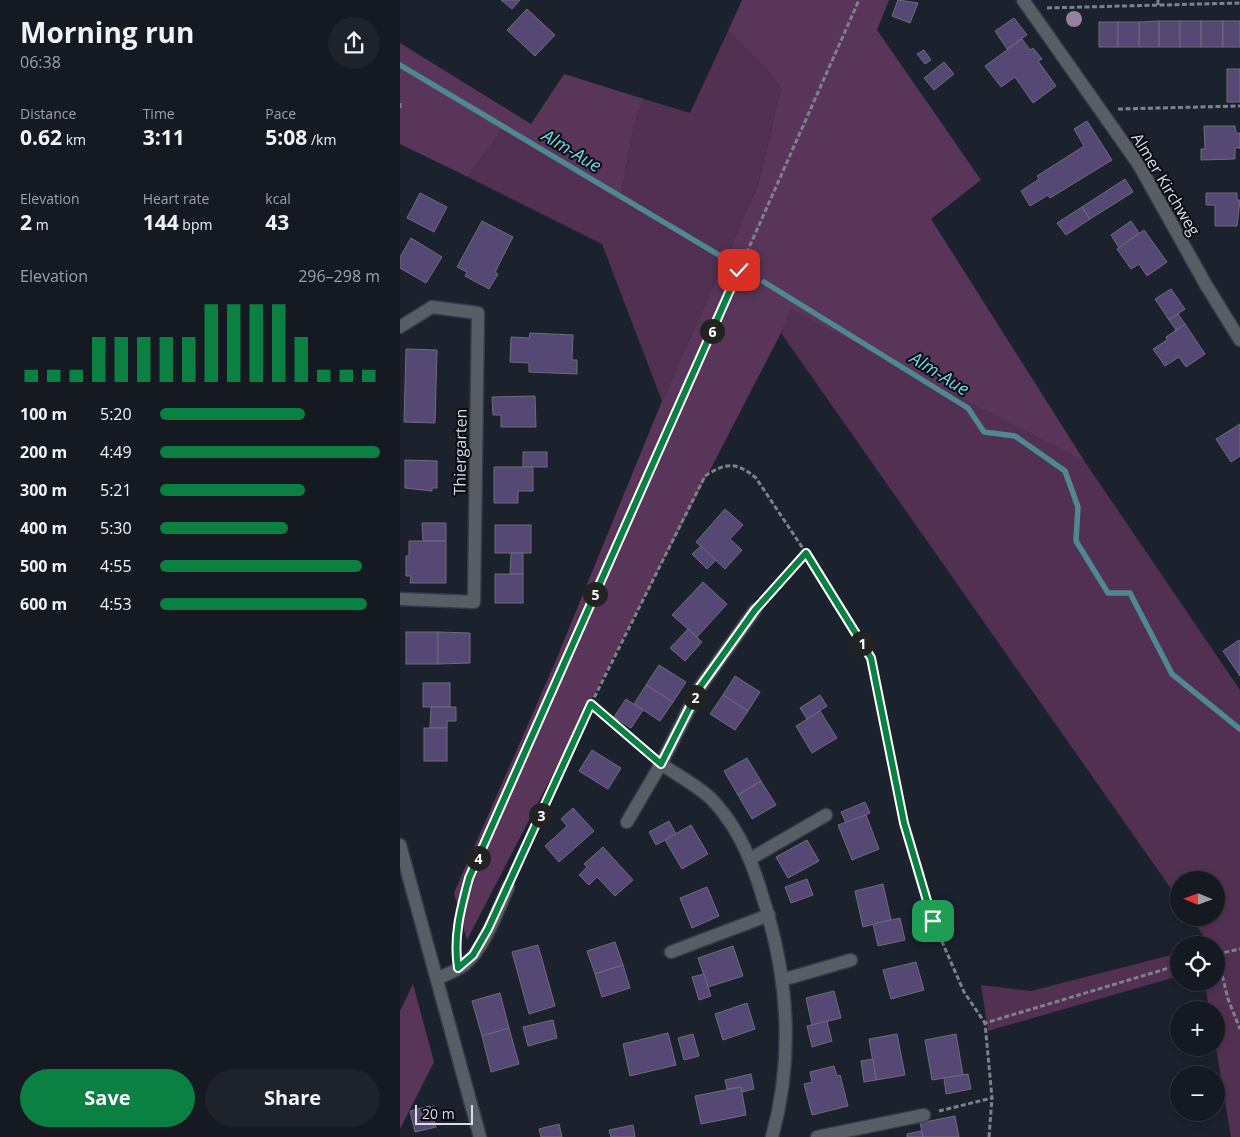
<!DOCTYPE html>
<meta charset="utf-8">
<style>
:root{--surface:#151922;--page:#1e222a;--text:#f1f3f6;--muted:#9da0a5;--line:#343840;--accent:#0b8043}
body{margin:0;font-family:"Open Sans",sans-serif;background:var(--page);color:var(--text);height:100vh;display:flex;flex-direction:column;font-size:19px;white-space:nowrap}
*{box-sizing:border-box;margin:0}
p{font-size:16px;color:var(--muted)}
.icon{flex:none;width:28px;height:28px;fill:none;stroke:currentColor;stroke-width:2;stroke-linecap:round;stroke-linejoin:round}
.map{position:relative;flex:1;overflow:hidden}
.panel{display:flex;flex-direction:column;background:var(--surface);width:400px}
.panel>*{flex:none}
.needle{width:32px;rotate:271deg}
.controls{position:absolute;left:770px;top:871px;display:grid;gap:10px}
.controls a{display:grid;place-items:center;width:55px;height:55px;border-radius:50%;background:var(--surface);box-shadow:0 2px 8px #0003,0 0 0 1px var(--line);font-size:25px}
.scale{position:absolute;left:15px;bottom:12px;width:58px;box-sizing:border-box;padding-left:5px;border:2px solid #dadde6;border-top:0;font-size:14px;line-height:18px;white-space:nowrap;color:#dadde6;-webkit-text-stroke:4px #090b10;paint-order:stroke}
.pin{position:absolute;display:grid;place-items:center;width:42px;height:42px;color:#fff;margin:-21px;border-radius:10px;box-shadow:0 2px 8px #0006}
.km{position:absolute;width:25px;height:25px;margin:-12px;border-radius:50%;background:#222;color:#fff;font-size:14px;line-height:25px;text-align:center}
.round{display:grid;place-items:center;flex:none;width:52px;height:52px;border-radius:26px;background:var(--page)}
.head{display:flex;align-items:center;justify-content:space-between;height:85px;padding:0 20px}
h1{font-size:28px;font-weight:700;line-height:38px}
.metrics{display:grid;grid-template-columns:repeat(3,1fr);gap:8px;height:85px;padding:5px 20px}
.metrics div{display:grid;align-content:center}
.metrics b{font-size:21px;font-weight:700}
.metrics small{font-size:14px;font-weight:400}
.metrics p{font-size:14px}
.chart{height:140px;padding:10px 20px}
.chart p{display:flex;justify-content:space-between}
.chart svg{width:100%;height:90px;margin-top:5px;stroke:var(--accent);stroke-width:6}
.cta{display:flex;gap:10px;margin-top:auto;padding:10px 20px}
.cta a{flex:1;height:58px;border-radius:30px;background:var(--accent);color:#fff;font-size:20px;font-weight:700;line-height:58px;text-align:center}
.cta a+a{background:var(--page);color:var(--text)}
ul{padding:0 20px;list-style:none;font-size:16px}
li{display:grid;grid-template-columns:80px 60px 1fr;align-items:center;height:38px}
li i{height:12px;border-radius:6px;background:var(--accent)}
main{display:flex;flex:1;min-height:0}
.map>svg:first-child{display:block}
.green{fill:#523052}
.forest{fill:#593659}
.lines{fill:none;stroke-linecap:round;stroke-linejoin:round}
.stream{stroke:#4f8792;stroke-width:5.5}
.building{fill:#564874;stroke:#6f6b7b}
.minor-casing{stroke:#373b48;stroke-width:15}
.path{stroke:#7d818c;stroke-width:3;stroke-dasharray:5 2.5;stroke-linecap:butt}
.minor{stroke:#585f64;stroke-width:12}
.tree{fill:#9880a0}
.route-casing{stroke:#fff;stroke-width:10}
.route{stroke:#0b8043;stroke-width:6}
.labels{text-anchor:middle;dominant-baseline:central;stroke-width:4;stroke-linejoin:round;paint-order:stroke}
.street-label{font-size:16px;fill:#dadde6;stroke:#090b10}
.water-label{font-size:18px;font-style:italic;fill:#6bd9ea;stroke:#090b10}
</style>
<main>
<section class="panel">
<div class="head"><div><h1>Morning run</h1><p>06:38</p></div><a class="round"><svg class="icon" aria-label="share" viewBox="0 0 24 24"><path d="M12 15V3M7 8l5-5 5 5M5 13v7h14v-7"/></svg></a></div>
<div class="metrics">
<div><p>Distance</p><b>0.62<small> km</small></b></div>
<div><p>Time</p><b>3:11</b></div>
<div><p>Pace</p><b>5:08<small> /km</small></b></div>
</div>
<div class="metrics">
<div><p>Elevation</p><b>2<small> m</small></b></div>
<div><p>Heart rate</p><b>144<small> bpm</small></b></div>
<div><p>kcal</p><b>43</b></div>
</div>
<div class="chart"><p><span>Elevation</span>296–298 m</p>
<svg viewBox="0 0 160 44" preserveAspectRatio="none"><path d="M5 44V38M15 44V38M25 44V38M35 44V22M45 44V22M55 44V22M65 44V22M75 44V22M85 44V6M95 44V6M105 44V6M115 44V6M125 44V22M135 44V38M145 44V38M155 44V38"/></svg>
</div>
<ul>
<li><b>100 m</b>5:20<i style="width:66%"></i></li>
<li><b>200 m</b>4:49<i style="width:100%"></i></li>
<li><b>300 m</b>5:21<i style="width:66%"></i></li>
<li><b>400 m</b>5:30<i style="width:58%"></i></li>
<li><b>500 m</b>4:55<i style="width:92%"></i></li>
<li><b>600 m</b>4:53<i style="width:94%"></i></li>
</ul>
<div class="cta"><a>Save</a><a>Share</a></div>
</section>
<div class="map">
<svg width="840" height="1137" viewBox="0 0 840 1137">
<rect width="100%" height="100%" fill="#1c212e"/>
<g class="green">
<path d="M328,31l40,40 13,17 -23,97 -96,216 -60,-157 -134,-67 33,-47 119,71 14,-76 10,-26 46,14z"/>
<path d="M391,308l294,154 155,228v447h-9l-15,-89v-38h-7l-4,-27 11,-1v-37h-8l1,-1 -18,-26h25v-38h-37v20l-398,-567z"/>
<path d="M779,953v23l-191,55 -7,-46 50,6z"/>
</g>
<g class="forest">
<path d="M342,0h147l-12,30 104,150 -50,39 154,243 -294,-153 -10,24 -314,607 -13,-47 100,-228 108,-264 96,-216 23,-97 -13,-17 -40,-40z"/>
<path d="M0,43l131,81 33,-50 80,25 -10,26 -14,76 -119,-71 -33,47 -68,-33z"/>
<path d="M13,984l21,78 -34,67v-118z"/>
</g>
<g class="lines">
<g class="stream">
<path d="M0,65l329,196"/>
<path d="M364,282l204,126 16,24 31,4 50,35 13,36 -2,34 32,52h22l42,81 68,55"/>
</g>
</g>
<g class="building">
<path d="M101,0h19l-8,9z"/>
<path d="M498,0l20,3 -8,20 -18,-7z"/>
<path d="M127,9l28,26 -20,21 -28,-26z"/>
<path d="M614,18l13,17 -20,14 -12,-18z"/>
<rect x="759" y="21" width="21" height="26"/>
<path d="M759,21v26h-20v-25z"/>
<rect x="780" y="21" width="21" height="26"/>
<rect x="801" y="21" width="22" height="26"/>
<rect x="823" y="21" width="17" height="26"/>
<rect x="699" y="22" width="19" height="25"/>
<rect x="718" y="22" width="21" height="25"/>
<path d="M622,39l8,11 3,-2 9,11 -4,2 18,25 -23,17 -18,-26 -14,10 -16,-21z"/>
<path d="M524,50l7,10 -6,4 -8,-10z"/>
<path d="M544,62l10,12 -20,16 -10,-12z"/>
<rect x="827" y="69" width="13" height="33"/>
<path d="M687,121l25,39 -62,38 -2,-3 -18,11 -9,-15 18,-12 -2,-3 47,-30 -10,-17z"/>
<path d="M804,126h31l1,7h4v15h-5v11l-34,1v-11h4z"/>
<path d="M725,179l8,13 -43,27 -8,-12z"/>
<path d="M20,193l27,14 -13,25 -27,-14z"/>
<path d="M806,193h31v7h3l-3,26h-22v-21h-9z"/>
<path d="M682,207l8,12 -24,16 -9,-12z"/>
<path d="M82,221l31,16 -18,35 3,2 -9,15 -24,-13 2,-4 -10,-5z"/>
<path d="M731,221l8,12 -20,15 -8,-13z"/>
<path d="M744,230l23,32 -20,14 -8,-12 -8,5 -14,-20z"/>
<path d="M11,238l31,19 -16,26 -26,-15v-11z"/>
<path d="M771,289l14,20 -16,11 -14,-21z"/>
<path d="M778,314l7,10 -9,6 -7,-10z"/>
<path d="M785,324l20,30 -19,13 -7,-10 -14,9 -12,-17 14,-9 -1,-3z"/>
<path d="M130,333l43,2 -1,25h5v14l-48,-2v-9l-19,-1 1,-25 18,1z"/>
<path d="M6,349l31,1 -2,73 -31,-1z"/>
<path d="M135,396l1,31h-35v-12h-8l-1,-18z"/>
<path d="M840,424v32l-9,6 -15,-23z"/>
<rect x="123" y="452" width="24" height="15"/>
<path d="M5,460l32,1v27h-5v3l-27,-3z"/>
<path d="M94,467h39v24h-15v12h-24z"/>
<path d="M325,509l18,16 -13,14 12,11 -17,19 -29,-27z"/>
<path d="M22,523h24v18h-23z"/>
<rect x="95" y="525" width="36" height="28"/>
<path d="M9,541h37v42h-36l1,-7h-5v-20h3z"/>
<path d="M301,546l15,14 -9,9 -15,-15z"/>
<path d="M111,553h12v21h-13z"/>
<rect x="95" y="574" width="28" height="29"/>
<path d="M303,582l24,22 -30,33 -25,-22z"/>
<path d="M288,629l14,13 -17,19 -15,-13z"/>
<rect x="6" y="632" width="32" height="32"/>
<path d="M38,632l32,1v30l-32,1z"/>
<path d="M839,640l1,2v34l-17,-25z"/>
<path d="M259,665l27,17 -13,20 -27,-17z"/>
<path d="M335,676l25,16 -12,19 -25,-16z"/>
<rect x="23" y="683" width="27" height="24"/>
<path d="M246,685l27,17 -13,19 -26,-17z"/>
<path d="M323,695l25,16 -13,19 -25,-16z"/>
<path d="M420,695l7,11 -20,13 -7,-11z"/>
<path d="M226,699l17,11 -12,18 -17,-11z"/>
<path d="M31,707h25v14h-9v7h-17z"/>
<path d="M420,711l17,27 -25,15 -16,-27z"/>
<rect x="24" y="728" width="23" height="33"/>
<path d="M192,750l29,18 -13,21 -29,-18z"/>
<path d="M347,758l14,23 -23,14 -14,-24z"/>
<path d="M361,781l15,24 -24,14 -14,-24z"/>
<path d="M465,802l5,11 -24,10 -5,-11z"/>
<path d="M173,808l21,23 -35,31 -14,-16 22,-20 -6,-7z"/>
<path d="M466,815l13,34 -27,11 -14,-35z"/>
<path d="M269,821l7,13 -20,11 -7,-13z"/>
<path d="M291,825l17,29 -26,15 -17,-29z"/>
<path d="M407,840l12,21 -31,17 -12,-21z"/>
<path d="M203,847l30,33 -18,16 -18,-19 -8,8 -10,-10 8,-8 -3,-3z"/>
<path d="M407,879l6,16 -22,8 -6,-16z"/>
<path d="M483,884l8,36 -28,7 -8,-36z"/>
<path d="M307,887l12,29 -27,12 -12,-30z"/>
<path d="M500,918l5,22 -27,6 -5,-22z"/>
<path d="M215,942l8,23 -28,9 -8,-23z"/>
<path d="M138,945l17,61 -26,8 -17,-62z"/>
<path d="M333,946l10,30 -35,11 -10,-29z"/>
<path d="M516,962l8,28 -33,9 -8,-29z"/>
<path d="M223,965l7,23 -28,9 -7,-23z"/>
<path d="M304,974l7,22 -12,4 -7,-23z"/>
<path d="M434,991l7,27 -29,7 -6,-27z"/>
<path d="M100,993l9,35 -27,8 -10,-35z"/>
<path d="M347,1003l8,26 -32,11 -8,-26z"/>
<path d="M153,1020l4,18 -29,8 -5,-19z"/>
<path d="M427,1021l5,20 -20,6 -5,-21z"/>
<path d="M109,1028l10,36 -28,8 -9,-36z"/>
<path d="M268,1033l8,32 -46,11 -7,-32z"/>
<path d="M293,1034l6,22 -15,4 -6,-22z"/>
<path d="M497,1034l8,41 -29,5 -7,-41z"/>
<path d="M556,1034l7,41 -31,5 -7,-40z"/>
<path d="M473,1059l3,21 -12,2 -3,-21z"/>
<path d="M434,1066l3,10 3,-1 8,31 -36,9 -8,-31 8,-2 -2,-10z"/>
<path d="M351,1074l3,15 -12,3 -1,-5 -14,2 -2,-9z"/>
<path d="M568,1074l3,15 -25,5 -2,-16z"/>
<path d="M341,1087l5,28 -45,9 -6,-28z"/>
<path d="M30,1106l6,21 -21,5 -5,-21z"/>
<path d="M555,1116l4,21h-36l-3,-14z"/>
<path d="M159,1124l3,13h-21l-2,-8z"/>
<path d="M233,1125l2,12h-24l-2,-7z"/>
<path d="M521,1131l2,6h-16v-3z"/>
</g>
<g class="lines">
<defs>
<g id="minor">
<path d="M623,0l116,165 67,120 34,55"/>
<path d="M0,327l32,-20 46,6 -4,289 -74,-3"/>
<path d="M261,764c16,11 43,25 55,40 24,27 37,60 47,94 25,78 31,160 9,239"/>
<path d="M227,822l34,-58 39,-77 55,-77"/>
<path d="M0,845l80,292"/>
<path d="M350,859l76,-44"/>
<path d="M271,952l98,-37"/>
<path d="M37,979c8,-4 19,-8 27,-14 20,-16 34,-55 44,-78"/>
<path d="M382,980l69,-20"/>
<path d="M417,1137l107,-22"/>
</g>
</defs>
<use href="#minor" class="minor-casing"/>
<g class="path">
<path d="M758,0v5"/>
<path d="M647,8l193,-5"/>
<path d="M0,103v5"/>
<path d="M718,109l122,-3"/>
<path d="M365,599l41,-46"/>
<path d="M191,704l59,50"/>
<path d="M114,875l77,-171 114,-228c20,-13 31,-15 51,2l50,75 65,105 33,165 29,98 31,71 21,31"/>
<path d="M56,950l1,-29 12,-43 390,-878"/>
<path d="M817,954l11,45 12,30"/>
<path d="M817,954l23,-5"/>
<path d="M539,1111l53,-13 -7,-75 194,-58"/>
<path d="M589,1137l3,-39"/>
</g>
<use href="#minor" class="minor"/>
</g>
<circle class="tree" cx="674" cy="19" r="8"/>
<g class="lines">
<defs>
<path id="route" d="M339,270l-270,608c-8,30 -16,58 -11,90l15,-13 15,-26 103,-225 70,60 39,-77 55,-77 51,-57 65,105 33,165 29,98"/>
</defs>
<use href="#route" class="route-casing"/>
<use href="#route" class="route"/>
</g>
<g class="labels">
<g class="street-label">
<text transform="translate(766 184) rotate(59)">Almer Kirchweg</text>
<text transform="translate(60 452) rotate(-89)">Thiergarten</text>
</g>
<g class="water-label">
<text transform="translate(172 150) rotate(31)">Alm-Aue</text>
<text transform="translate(540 373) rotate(32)">Alm-Aue</text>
</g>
</g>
</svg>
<div class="controls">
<a><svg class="needle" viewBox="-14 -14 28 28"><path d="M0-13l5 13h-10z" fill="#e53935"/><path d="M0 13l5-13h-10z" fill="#9da0a5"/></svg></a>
<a><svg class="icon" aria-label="locate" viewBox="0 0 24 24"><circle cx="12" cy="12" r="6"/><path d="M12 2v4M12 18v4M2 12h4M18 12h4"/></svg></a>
<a>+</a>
<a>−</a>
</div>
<div class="scale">20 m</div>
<div class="pin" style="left:533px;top:921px;background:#1e9e55"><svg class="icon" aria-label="arrive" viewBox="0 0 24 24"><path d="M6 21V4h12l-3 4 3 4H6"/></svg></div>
<div class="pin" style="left:339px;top:270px;background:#d93025"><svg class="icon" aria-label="check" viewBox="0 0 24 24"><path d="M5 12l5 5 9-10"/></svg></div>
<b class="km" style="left:462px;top:643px">1</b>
<b class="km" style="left:295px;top:697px">2</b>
<b class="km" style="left:141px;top:815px">3</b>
<b class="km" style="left:78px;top:858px">4</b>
<b class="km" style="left:195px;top:594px">5</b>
<b class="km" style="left:312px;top:331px">6</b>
</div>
</main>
